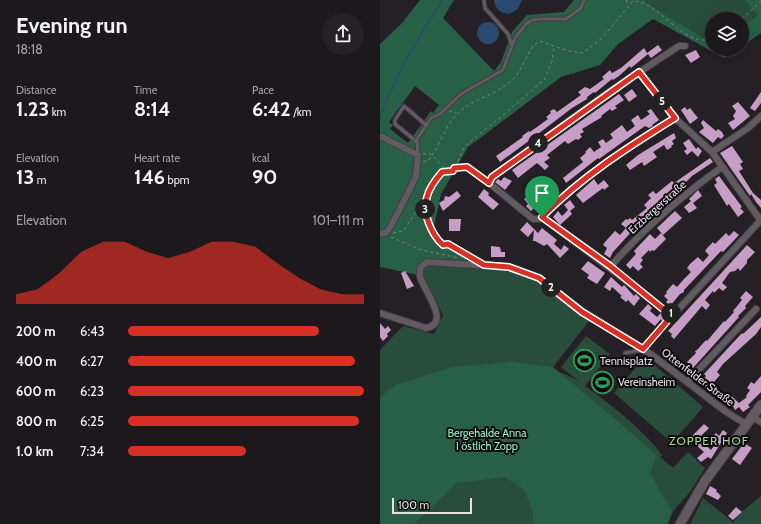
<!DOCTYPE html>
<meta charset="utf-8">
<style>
:root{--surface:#1c181c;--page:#252125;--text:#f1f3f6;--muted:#a0a0a3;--line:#3a373b;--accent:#d93025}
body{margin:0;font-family:Cabin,sans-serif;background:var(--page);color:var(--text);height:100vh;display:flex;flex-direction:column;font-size:15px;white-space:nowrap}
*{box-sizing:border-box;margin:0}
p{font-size:13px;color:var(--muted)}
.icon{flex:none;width:22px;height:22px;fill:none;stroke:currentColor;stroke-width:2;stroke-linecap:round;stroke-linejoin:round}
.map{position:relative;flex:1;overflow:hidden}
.sheet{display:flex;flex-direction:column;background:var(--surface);width:380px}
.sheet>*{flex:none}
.tools{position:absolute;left:325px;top:12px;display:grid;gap:8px}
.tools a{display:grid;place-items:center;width:44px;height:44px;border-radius:50%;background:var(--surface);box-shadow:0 4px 16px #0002,0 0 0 1px var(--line);font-size:20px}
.scale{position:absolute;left:12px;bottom:10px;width:80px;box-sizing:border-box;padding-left:4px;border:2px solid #e5e2e5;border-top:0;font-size:11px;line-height:14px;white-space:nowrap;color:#e5e2e5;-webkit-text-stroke:3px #0d0a0d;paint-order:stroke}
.pin{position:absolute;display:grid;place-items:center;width:34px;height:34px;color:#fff;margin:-41px -17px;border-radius:50% 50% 50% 0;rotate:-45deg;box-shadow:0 0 4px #0007}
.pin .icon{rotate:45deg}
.km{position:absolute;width:20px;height:20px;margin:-10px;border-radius:50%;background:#222;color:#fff;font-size:11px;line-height:20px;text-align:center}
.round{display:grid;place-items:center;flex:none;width:42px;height:42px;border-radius:21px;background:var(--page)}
.summary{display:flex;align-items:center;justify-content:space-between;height:68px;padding:0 16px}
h1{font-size:22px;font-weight:700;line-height:30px}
.metrics{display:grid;grid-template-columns:repeat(3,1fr);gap:6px;height:68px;padding:4px 16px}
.metrics div{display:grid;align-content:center}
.metrics b{font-size:20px;font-weight:700}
.metrics small{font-size:11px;font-weight:400}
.metrics p{font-size:11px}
.chart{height:112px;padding:8px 16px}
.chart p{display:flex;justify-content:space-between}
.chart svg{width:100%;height:72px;margin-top:4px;fill:var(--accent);opacity:.7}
ul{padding:0 16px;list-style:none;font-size:13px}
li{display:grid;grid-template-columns:64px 48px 1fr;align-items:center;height:30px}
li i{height:10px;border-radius:5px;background:var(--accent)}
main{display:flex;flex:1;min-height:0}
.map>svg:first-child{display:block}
.green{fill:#294d3c;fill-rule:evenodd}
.forest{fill:#276047;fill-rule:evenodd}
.water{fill:#29496e}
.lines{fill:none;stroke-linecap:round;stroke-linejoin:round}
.stream{stroke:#29496e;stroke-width:1.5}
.building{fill:#c69dc5}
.service-casing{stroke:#423d42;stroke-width:5}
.minor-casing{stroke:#423d42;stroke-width:8}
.secondary-casing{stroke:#423d42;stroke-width:11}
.path{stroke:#817d81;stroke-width:1;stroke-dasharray:3 3;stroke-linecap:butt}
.service{stroke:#615a61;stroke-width:3}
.minor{stroke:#615a61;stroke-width:6}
.secondary{stroke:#615a61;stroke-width:9}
.route-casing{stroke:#fff;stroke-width:8}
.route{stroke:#d93025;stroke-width:5}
.labels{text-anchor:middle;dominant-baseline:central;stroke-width:4;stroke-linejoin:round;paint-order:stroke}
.street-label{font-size:11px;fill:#e5e2e5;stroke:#0d0a0d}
.poi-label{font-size:11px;fill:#e5e2e5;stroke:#0d0a0d;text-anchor:start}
.park-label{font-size:11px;fill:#95ecc3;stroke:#0d0a0d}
.neighbourhood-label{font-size:12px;letter-spacing:1px;fill:#a6d18f;stroke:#0d0a0d}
</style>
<main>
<section class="sheet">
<div class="summary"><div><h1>Evening run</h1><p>18:18</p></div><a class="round"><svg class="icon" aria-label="share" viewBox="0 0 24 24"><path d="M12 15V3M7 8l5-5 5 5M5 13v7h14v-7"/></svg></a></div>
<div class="metrics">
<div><p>Distance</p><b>1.23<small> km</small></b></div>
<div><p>Time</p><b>8:14</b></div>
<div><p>Pace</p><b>6:42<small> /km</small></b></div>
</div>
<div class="metrics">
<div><p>Elevation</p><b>13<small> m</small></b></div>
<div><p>Heart rate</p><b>146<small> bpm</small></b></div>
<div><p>kcal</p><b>90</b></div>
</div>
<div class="chart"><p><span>Elevation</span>101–111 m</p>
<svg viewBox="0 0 160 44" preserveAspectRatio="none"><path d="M0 44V38L10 35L20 25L30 12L40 6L50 6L60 12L70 16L80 12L90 6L100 6L110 9L120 19L130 28L140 35L150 38L160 38V44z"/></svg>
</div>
<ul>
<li><b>200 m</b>6:43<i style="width:81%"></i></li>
<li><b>400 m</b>6:27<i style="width:96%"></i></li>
<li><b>600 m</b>6:23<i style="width:100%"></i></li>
<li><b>800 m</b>6:25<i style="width:98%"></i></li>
<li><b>1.0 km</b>7:34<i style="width:50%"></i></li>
</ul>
</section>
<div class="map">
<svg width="381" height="524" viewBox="0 0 381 524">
<rect width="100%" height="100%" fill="#252025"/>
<g class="green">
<path d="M265,0h99l14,15 -16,11v-7h-30v24l-65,-40z"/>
<path d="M46,266c36,0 80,-4 112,15 18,10 35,27 52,39l-37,47 -13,-1 27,9 12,6 -18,-14 25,-31 24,18 -25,32c27,20 56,41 77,69l-2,2 13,11 15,-16 17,16 -15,24 -16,18 -6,14h-288v-122l6,-9 -6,4v-47l23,-24 31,8 9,-19 -20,-39zM273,468l-2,6 15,28 -23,-22z"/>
<path d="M265,357l58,50 -31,36 -58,-50z"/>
<path d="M381,496v28h-71l13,-26 30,24 10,-11z"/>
</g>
<g class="forest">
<path d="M40,0h34l-11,18 51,53 7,-9 11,-30 15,-17 37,-3 10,-12h71l2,3 65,40v6h25l-13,9 -71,-39 -35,25 -18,21 -39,12 -93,70 -27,47 -9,42 31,14 5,16h-42l-3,10 -43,-9v-223l22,-21zM35,86l24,19 -6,8 -2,-2 -23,32 -18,-14 3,-4 -4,-3z"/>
<path d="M364,0h17v33l-19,13v-20l16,-11z"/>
<path d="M132,362l41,5 103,87 -5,20 21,38 -5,12h-134v-11l-8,-23 -21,-13 -47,6 -43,41h-34v-127l16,-12 57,-18z"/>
</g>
<g class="water">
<path d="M114,0h28l-4,9 -9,5c-9,-1 -14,-5 -15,-14z"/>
<circle cx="108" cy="33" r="11"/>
</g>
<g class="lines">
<path class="stream" d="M0,116c18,-44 36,-77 63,-116"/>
</g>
<g class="building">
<path d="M278,45l4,5 -11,8 -3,-4 -17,14 -1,-2 -11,10 -6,4 -1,-1 -17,14 -1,-1 -7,5v2l-15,9 -34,26 -1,-1 -6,5 -1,2 -30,22 -4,-6 27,-19 -1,-1 7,-5 1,1 18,-13 -2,-2 5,-4 -1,-2 4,-2 3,3 24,-17 -3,-3 7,-5 5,2 14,-10 -2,-2 8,-7 2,3 9,-5 23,-20 3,5z"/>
<path d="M316,50l4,7 -9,6 -6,-8z"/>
<path d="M252,89l5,7 -8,6 -5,-7z"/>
<path d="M381,92v11l-6,8 -5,-3z"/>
<path d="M239,94l5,6 -9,6 2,2 -5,3 -2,-2 -9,7 1,1 -20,12 2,3 -4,2 2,3 -4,3 -2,-1 -8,5 -3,-3 -18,14 3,3 -6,4 5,4 -4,4 -8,-7 -19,15 -6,-8z"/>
<path d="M358,102l12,14 -17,14 -5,-7 7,-4 -2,-3 3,-5 -4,-5z"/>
<path d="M305,107l2,3 3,-2 8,10 -8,6 -9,-14z"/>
<path d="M271,109l8,11 -7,5 1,1 -4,2 -4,-2 -46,33 -1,-1 -32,25 -3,-5 20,-16 -3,-4 6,-5 -1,-1 5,-5 4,5 7,-5 -3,-5 5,-3 3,4 7,-5 -3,-4 12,-9 5,7 8,-6 -4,-6 7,-5 3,5 9,-6 -3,-3z"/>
<path d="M323,120l13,11 2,-2 4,3 2,4 -3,3 -3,-2 -5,6 -14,-11 5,-4 -3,-5z"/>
<path d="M294,133l2,5 -4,3 2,3 -3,2 1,1 -5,3 -3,-5 -11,7 4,5 -13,9 -2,-4 -12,8 -4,-5 12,-10z"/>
<path d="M309,139l7,10 2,-2 4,4 -4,6 -6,-6 -5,4 -3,-4 3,-2 -4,-6z"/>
<path d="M352,146l11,16 -3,2 3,5 -4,2 14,22 8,7v8l-5,-6 -5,-8 -1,2 -30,-43z"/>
<path d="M330,158l3,4 -21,14 -12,12 -2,-2 -8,7 1,1 -27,24v1l-4,5 -2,-2 -6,7 1,1 -20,22 -3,6 -6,-4 3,-6 -4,-3 2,-3 10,-11 5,4 6,-7 -5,-4 5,-5 2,1 2,-2 2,2 15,-12 -3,-3 7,-7 -3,-3 5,-4 3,3 16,-13 2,2z"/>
<path d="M339,176l23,31 -2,1 4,4 -6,5 -9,-13 -2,2 -13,-21 3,-2 -2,-4z"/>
<path d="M124,177l8,4 -7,9 -10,-8 3,-3 3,2z"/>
<path d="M214,179l4,6 6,-5 5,6 -5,4 -1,-2 -20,15 -7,-8z"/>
<path d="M164,182l11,10 -10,10 -4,-4 -6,6 2,1 -6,6 -5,-5 2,-2 -4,-5 8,-7 4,4 7,-7 -3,-3z"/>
<path d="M104,189l5,4 -1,2 11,9 -6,6 -15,-13z"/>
<path d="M318,190l4,6 -9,7 4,5 -8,5 -5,-6 7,-6 -2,-2z"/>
<path d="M77,191l4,5 -18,15 -4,-8 5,-3 1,-4 4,1z"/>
<path d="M190,200l5,7 -5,4 2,3 -12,11 -7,-8 5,-6 4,5 6,-6 -4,-5z"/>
<path d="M295,211l7,7 -19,17 -6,-7z"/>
<path d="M69,219h12l-1,12h-11z"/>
<path d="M147,222l11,11 4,-5 15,12 -3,4 7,6 3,-5 5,4 -9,9 -13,-14 -3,2 -9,-5h-2l1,-11 -6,7 -8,-7z"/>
<path d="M354,231l5,4 -16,17 -2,-1 -37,39v2l-4,2 -10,12 -4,-4 2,-2 -4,-4 3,-3 -1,-1 7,-8 4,3 7,-8 7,-7 -4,-4 3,-4 8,-7 5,5 6,-7 -4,-4 3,-4 5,-5 2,2 11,-11 3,3z"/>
<path d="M281,233l5,6 -12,12 -2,-1 -2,2 -1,-2 -8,8 2,2 -3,4 3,3 -5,4 -5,-5 -3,3 -4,-4 10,-11 -2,-3 16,-17 5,5z"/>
<path d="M367,245l8,7 -8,8v3l-7,8 -2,-3 -3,3 -5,1 -8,11 5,4 -4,4 -4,-3 -5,5 -1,-2 -8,9 5,5 -4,5 -4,-4 -28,33 -3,-3 1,-2 -4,-3z"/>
<path d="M111,246l9,1 1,5h4v5h-14z"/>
<path d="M208,261l17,12 -8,11 -10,-6 2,-3 -8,-6z"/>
<path d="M25,271l9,15 -7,3 -6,-16z"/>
<path d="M231,277l11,10 2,-2 10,11 2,-2 4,4 -6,8 -6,-6 -2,2 -6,-5 2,-1 -10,-9 -2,4 -6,-4z"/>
<path d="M366,291l7,6 -8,9 1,2 -8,8 1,1 -46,51 -6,-6 9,-9 -1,-2 2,-1 9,-10 1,1 17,-20 1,1 9,-10 -1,-1 9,-11 -2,-2z"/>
<path d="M268,304l4,4 -2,3 7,6 4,-4 5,3 -4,5 -1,-2 -6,7 -16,-12z"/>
<path d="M381,317v10l-5,7 -33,30 -6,8 3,3 -12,14 -7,-7 5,-6 -2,-2 38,-41 1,1z"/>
<path d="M0,323l5,6 3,-3 3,4 -4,4 1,2 -5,5 -3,-4z"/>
<path d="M219,374l12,10 -6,6 -11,-9z"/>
<path d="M381,376v16l-13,13 2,2 -7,5 -4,-5 -4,3 -2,-4 1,-2 -6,-9 1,-1 10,9 8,-6 -1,-1 4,-6 -3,-2 4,-6 3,2z"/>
<path d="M324,424l5,4 -10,10 12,12 6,-9 -5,-4 4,-4 3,3 4,-6 4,3 -16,26 -3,-2 -7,5 -4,-4 7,-6 -15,-13z"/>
<path d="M364,443l8,5 -12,17 -8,-6z"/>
<path d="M330,486l7,4 -1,1 5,5 -3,4 -12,-6z"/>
<path d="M356,507l6,5 -9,8 -5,-4z"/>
</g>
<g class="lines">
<defs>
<g id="service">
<path d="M104,0l1,8 23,26 4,12"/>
<path d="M37,142l-22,-18v-4l9,-14 22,19"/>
<path d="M38,155l-1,-16 14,-21 9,-4 21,-20 42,-24 12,-32 11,-14 6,-4 8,-1h26l15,-11 3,-8"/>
<path d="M68,244l34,20"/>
<path d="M245,353l16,-3"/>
</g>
<g id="minor">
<path d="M305,46h-6l-73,48 -114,83 -3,6 44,36h6l3,-2 127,96 8,-2 83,-90"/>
<path d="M259,73l36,45 37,34 49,69"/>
<path d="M0,136l38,19 -2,21 -7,15 -17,33 -5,8 -7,2"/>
<path d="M332,152l36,-24 13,-12"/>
<path d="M162,217c39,-40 86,-70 133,-99"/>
<path d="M230,267c34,-39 70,-70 112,-100"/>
<path d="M0,313l46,15c26,-5 -3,-38 -6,-52 -1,-3 0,-6 1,-9l6,-5 82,5 30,11 43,33 70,44 73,56 22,14"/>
<path d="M308,381l68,-72"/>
<path d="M372,417l9,5"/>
</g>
<path id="secondary" d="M300,524l25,-43 56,-76"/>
</defs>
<use href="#service" class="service-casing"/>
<use href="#minor" class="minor-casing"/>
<use href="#secondary" class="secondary-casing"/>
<g class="path">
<path d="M246,0l2,4"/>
<path d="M362,19l19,-18"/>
<path d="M69,111l7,2"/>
<path d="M43,154h8l13,14 23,-1 17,14"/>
<path d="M43,162l6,-2c11,-14 16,-35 29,-47 16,-15 40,-18 55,-34 10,-10 13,-24 21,-34l6,-4 28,10 15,2 19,-15 31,-37c25,-1 50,47 79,38"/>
<path d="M47,197c-1,4 -2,8 -2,12 2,12 9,31 19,36"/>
<path d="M13,233l10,-2 39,-58 11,-2 11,-23 9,-9 28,-22 44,-38 7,-18 2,-15"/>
<path d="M11,237l30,13 38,8"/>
<path d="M267,344l23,-26"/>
</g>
<use href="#service" class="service"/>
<use href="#minor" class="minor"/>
<use href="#secondary" class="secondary"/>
</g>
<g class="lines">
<defs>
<path id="route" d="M259,72l36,46c-47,29 -94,59 -133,99l68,49 54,44 8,3 -3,6 -26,30 -61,-37 -43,-34 -30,-11 -25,-2 -36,-21 -5,1c-12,-11 -21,-32 -16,-48 2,-9 9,-18 15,-25l11,-1 1,-3 13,-1 22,16 3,-6z"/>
</defs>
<use href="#route" class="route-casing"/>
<use href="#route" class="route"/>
</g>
<defs>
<symbol id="stadium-ring" viewBox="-11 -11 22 22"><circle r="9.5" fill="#0d0a0d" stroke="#2e9e5b" stroke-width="1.5"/><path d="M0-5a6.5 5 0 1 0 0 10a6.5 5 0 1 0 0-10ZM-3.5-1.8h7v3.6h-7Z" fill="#2e9e5b"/></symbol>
</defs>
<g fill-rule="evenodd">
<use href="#stadium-ring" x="192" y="348" width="25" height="25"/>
<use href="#stadium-ring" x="210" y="370" width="25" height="25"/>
</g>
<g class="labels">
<g class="street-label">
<text transform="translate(277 207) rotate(-42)">Erzbergerstraße</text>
<text transform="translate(318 377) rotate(37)">Ottenfelder Straße</text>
</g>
<g class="poi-label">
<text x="220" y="361">Tennisplatz</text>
<text x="238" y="382">Vereinsheim</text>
</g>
<g class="park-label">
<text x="107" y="433">Bergehalde Anna<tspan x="107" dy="13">I östlich Zopp</tspan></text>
</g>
<g class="neighbourhood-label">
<text x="329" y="440">ZOPPER HOF</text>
</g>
</g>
</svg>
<div class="tools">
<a><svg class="icon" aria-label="layers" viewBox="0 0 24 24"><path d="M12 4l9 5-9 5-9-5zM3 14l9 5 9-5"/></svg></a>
</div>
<div class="scale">100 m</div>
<div class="pin" style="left:162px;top:217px;background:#1e9e55"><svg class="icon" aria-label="arrive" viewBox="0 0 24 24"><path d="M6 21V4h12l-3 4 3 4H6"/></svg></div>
<b class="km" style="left:291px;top:313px">1</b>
<b class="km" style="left:171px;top:287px">2</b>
<b class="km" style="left:45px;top:209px">3</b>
<b class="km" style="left:158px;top:143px">4</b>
<b class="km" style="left:282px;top:101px">5</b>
</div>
</main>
